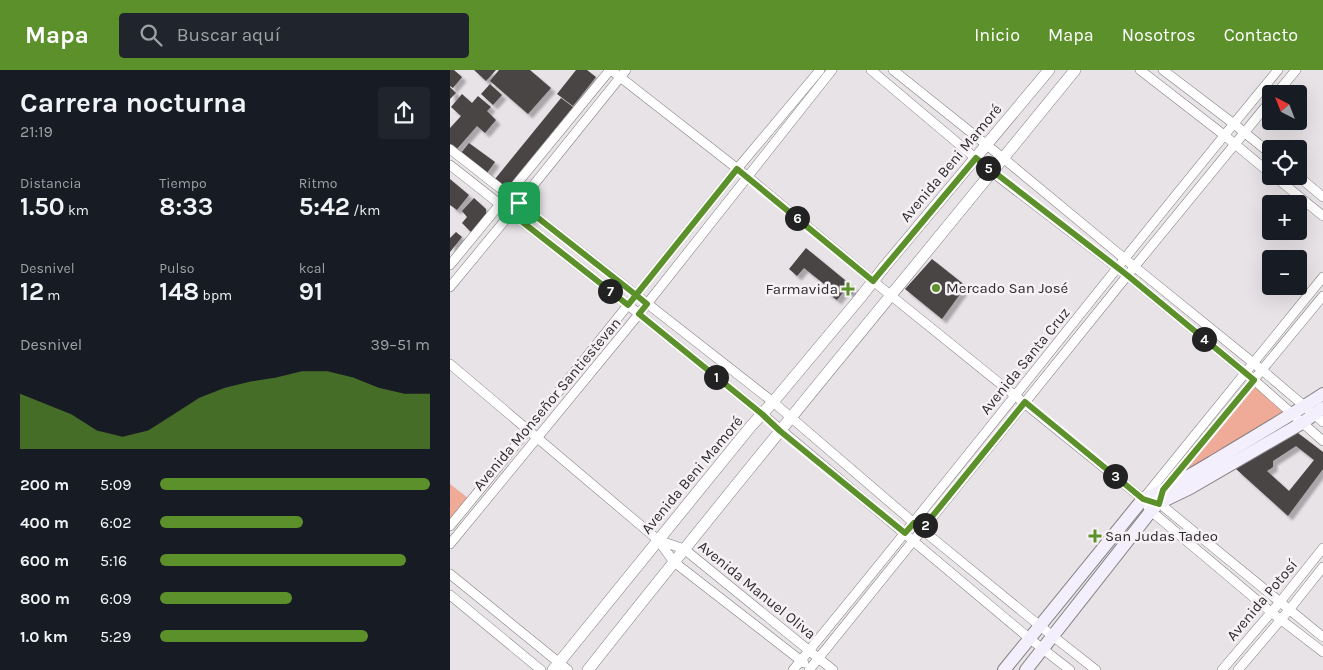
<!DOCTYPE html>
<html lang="es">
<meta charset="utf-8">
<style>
:root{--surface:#171b24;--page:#20242c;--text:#f1f3f6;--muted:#9ea1a6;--accent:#5b902a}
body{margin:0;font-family:Karla,sans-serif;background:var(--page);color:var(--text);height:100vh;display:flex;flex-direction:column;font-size:19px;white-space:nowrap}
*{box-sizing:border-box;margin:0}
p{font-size:16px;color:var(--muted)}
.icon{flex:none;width:28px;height:28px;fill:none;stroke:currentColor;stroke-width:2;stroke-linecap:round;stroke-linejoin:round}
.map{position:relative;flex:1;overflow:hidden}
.drawer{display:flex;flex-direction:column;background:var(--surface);width:450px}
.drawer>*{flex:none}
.needle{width:32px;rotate:318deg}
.controls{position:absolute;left:812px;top:15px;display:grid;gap:10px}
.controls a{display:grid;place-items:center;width:45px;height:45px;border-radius:5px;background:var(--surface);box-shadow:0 5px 20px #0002;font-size:25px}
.pin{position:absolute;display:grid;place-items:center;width:42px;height:42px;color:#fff;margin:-21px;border-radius:10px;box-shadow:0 2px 8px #0006}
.km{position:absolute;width:25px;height:25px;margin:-12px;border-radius:50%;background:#222;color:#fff;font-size:14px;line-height:25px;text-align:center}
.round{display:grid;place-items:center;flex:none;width:52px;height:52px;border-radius:5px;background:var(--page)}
.summary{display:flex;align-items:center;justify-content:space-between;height:85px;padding:0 20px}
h1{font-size:28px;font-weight:700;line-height:38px}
.figures{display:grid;grid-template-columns:repeat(3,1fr);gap:8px;height:85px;padding:5px 20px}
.figures div{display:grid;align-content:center}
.figures b{font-size:25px;font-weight:700}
.figures small{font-size:14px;font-weight:400}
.figures p{font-size:14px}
.chart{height:140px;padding:10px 20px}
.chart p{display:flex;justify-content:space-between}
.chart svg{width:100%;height:90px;margin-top:5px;fill:var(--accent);opacity:.7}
ul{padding:0 20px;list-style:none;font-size:16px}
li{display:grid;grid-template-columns:80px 60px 1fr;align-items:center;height:38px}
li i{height:12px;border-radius:6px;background:var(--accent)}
header{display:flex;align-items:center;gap:30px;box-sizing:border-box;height:70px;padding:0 25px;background:var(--accent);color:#fff}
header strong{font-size:24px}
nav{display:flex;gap:28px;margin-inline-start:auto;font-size:18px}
.search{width:350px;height:45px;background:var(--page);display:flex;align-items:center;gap:12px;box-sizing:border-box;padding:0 18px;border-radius:5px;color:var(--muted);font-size:19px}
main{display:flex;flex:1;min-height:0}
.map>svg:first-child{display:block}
.green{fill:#efab98}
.building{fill:#494445;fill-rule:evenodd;filter:url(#shadow)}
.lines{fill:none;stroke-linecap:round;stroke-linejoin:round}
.minor-casing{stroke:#837f82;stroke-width:10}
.tertiary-casing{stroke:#837f82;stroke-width:12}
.secondary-casing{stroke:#837f82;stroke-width:14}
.minor{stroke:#fff;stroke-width:9}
.tertiary{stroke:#fff;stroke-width:11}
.secondary{stroke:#f3effc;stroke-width:12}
.route-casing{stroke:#fff;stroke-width:10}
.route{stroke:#5b902a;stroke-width:6}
.poi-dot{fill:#5b902a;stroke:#f5f1f4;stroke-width:2}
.labels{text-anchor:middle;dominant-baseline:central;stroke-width:5;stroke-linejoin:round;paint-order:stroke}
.street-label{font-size:15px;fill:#2e2c2e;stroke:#f5f1f4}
.poi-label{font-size:15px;fill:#2e2c2e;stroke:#f5f1f4;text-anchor:start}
</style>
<header>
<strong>Mapa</strong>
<div class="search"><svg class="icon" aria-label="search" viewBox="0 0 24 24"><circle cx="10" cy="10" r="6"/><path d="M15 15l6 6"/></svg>Buscar aquí</div>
<nav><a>Inicio</a><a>Mapa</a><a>Nosotros</a><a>Contacto</a></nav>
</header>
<main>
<section class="drawer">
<div class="summary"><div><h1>Carrera nocturna</h1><p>21:19</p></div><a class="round"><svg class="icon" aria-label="share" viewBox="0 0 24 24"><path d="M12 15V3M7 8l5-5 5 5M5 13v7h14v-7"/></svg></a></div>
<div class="figures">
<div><p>Distancia</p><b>1.50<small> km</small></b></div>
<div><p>Tiempo</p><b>8:33</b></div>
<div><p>Ritmo</p><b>5:42<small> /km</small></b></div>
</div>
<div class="figures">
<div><p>Desnivel</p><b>12<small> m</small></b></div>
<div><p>Pulso</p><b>148<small> bpm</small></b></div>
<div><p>kcal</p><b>91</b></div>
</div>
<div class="chart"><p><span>Desnivel</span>39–51 m</p>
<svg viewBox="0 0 160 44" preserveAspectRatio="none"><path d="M0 44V17L10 22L20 27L30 35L40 38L50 35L60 27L70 19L80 14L90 11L100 9L110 6L120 6L130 9L140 14L150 17L160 17V44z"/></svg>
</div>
<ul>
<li><b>200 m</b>5:09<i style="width:100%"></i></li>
<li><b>400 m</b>6:02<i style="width:53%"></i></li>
<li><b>600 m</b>5:16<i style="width:91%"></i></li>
<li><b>800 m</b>6:09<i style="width:49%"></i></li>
<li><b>1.0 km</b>5:29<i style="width:77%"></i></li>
</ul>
</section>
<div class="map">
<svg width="873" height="600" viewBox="0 0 873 600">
<defs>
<filter id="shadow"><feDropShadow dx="4.5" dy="4.5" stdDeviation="1" flood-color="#0004"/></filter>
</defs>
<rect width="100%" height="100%" fill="#e8e3e7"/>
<g class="green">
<path d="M805,317l30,26 -98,59v-3z"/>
<path d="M0,414l18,14 -18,22z"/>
</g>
<g class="building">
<path d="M0,0h4l8,7 -9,11 -3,-2z"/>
<path d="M24,0h22l-10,11z"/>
<path d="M49,0h31l21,18 -23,26 -38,-33z"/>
<path d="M126,0h11l9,7 -23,29 -16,-12z"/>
<path d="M40,14l12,11 -9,10 -12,-11z"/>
<path d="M0,17l6,6 -6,6z"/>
<path d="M12,24l10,9 6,-7 13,11 -4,4 9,9 -11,13 -8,-7 -21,24 -6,-5v-17l11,-12 -10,-9z"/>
<path d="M111,28l12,9 -67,82 -11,-10z"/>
<path d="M19,73l26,19 -8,11 -26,-20z"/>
<path d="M0,109l19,16 -12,15 -7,-5z"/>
<path d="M24,128l12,11v6l-15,17 -9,-9 5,-6 -5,-6z"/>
<path d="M6,162l6,5 -12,15v-14z"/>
<path d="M356,178l50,41 -5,6 -6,-5 -8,10 -11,-8 3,-4 -25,-20 -7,8 -8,-7z"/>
<path d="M482,189l34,27 -24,33 -37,-30z"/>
<path d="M840,363h8l25,19v17l-35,47 -52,-47zM846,376l18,14 -25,31 -22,-20 6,-4v-6z"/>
</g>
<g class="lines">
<defs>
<g id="minor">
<path d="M161,0l137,107 125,104 270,218 180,-222"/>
<path d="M421,0l121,102 135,103 127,105 69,61"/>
<path d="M443,0l110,88 122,101 137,111 61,52"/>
<path d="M690,0l84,65 47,39"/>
<path d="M713,0l71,54 37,30"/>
<path d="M826,24l20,-24"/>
<path d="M0,79l323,253 141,121 126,103 56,44"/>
<path d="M0,95l178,140 134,109 268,225 40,31"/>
<path d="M824,106l49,40"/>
<path d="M848,106l25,21"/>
<path d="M0,195l160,-195"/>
<path d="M0,217l61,-74 115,-143"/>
<path d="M0,294l208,176 16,22 130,101"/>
<path d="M717,415l156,-189"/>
<path d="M703,432l6,1 164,134"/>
<path d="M698,437l3,4 120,101 52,40"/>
<path d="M0,456l32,-39 255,-318 83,-99"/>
<path d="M208,470l26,9 149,121"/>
<path d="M0,474l189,-230 193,-244"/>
<path d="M0,504l118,96"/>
<path d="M0,525l91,75"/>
<path d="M343,600c164,-198 321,-402 485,-600"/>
<path d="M359,600l326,-404 136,-166"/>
<path d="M772,600l58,-68 43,-54"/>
<path d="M788,600l51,-60 34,-43"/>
</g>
<g id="tertiary">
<path d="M103,600l198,-244 22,-24 87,-104 25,-32 164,-196"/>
<path d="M138,600c159,-202 325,-400 487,-600"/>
</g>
<g id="secondary">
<path d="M554,600l139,-171c29,-12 54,-28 81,-44 33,-20 67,-40 99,-61"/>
<path d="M576,600l125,-159 8,-8 31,-15 112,-65 21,-15"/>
</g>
</defs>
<use href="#minor" class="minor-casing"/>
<use href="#tertiary" class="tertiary-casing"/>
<use href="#secondary" class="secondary-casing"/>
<use href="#minor" class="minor"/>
<use href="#tertiary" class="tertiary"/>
<use href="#secondary" class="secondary"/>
</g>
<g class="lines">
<defs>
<path id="route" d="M69,133l117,92 11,9 -8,10 123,100 18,17 125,102 9,-10 8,6 103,-127 118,97 16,5 4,-14 91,-110 -127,-105 -151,-117 -103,123 -136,-112 -101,126 -8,10 -117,-92 8,-10"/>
</defs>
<use href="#route" class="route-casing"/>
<use href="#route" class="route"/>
</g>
<g class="poi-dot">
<circle cx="486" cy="218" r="5"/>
<path d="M395.5 211.5h5v5h5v5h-5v5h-5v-5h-5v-5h5z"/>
<path d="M642.5 458.5h5v5h5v5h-5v5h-5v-5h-5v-5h5z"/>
</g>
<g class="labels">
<g class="street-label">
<text transform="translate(501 93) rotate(-50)">Avenida Beni Mamoré</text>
<text transform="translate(575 291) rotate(-51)">Avenida Santa Cruz</text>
<text transform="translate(97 334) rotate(-50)">Avenida Monseñor Santiestevan</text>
<text transform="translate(242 405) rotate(-50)">Avenida Beni Mamoré</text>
<text transform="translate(307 520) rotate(39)">Avenida Manuel Oliva</text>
<text transform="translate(812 530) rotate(-50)">Avenida Potosí</text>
</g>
<g class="poi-label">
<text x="496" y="218">Mercado San José</text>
<text x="388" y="219" text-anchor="end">Farmavida</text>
<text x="655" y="466">San Judas Tadeo</text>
</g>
</g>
</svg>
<div class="controls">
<a><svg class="needle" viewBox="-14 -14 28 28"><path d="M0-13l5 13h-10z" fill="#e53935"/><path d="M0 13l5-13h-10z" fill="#9ea1a6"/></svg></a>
<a><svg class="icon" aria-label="locate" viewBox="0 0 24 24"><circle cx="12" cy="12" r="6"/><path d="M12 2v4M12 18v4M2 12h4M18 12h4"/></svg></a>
<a>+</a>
<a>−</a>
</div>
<div class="pin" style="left:69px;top:133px;background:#1e9e55"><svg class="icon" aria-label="arrive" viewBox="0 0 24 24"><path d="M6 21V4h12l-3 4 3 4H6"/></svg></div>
<b class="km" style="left:266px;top:307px">1</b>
<b class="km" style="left:475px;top:455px">2</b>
<b class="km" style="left:665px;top:406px">3</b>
<b class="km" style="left:754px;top:269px">4</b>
<b class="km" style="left:538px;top:98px">5</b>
<b class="km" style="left:347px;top:148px">6</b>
<b class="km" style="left:160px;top:221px">7</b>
</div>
</main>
